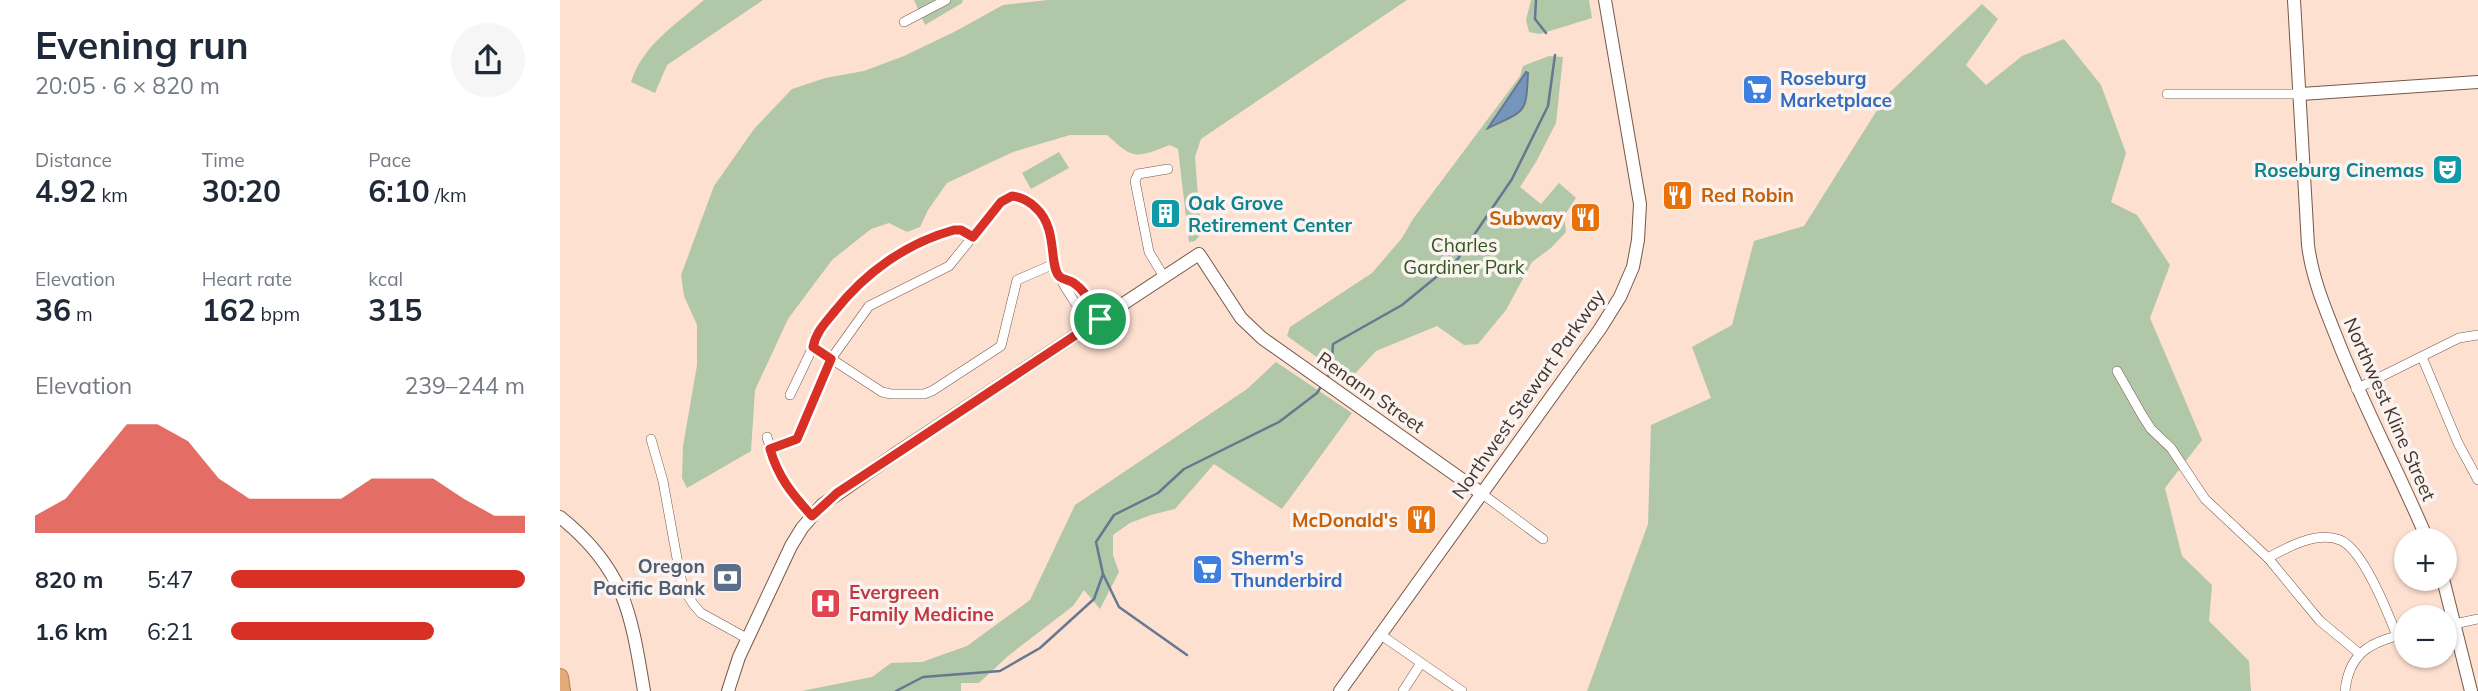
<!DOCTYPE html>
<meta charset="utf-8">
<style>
:root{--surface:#fff;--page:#f6f6f7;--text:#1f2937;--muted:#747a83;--accent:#d93025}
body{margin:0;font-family:Mulish,sans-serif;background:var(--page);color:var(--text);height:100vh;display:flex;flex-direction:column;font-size:26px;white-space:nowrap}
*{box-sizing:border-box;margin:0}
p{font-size:23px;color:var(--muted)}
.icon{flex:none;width:38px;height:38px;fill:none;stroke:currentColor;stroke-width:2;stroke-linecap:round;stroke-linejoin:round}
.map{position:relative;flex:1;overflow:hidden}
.details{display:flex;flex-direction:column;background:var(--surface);width:560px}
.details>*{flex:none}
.fabs{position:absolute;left:1834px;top:528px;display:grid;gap:14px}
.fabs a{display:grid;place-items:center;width:63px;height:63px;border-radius:50%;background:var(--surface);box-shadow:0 2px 5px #0004;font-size:35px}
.pin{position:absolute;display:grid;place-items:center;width:60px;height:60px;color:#fff;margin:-30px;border:4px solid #fff;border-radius:50%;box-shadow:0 2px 7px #0007}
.round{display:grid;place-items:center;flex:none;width:74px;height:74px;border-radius:37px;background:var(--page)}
.head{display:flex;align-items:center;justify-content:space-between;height:119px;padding:0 35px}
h1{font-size:38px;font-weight:700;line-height:52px}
.metrics{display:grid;grid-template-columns:repeat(3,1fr);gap:10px;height:119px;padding:7px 35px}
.metrics div{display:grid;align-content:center}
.metrics b{font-size:30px;font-weight:700}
.metrics small{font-size:19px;font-weight:400}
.metrics p{font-size:19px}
.chart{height:196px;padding:14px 35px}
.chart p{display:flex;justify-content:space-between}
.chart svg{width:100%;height:126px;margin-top:7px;fill:var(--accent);opacity:.7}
ul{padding:0 35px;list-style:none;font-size:23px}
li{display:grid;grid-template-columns:112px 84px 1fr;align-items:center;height:52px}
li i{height:18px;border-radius:9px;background:var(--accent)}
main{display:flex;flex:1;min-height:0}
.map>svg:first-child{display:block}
.green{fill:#b0c7a8}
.water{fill:#7695bc;stroke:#667891;stroke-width:2}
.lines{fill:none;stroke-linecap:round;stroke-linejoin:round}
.stream{stroke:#667891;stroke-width:2.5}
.street-casing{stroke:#775848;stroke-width:10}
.secondary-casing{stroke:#775848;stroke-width:14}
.highway-casing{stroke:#ab815f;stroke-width:18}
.street{stroke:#fff;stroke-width:9}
.secondary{stroke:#fff;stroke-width:12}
.highway{stroke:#e3ab7a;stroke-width:16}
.route-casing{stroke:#fff;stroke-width:14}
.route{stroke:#d93025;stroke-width:9}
.labels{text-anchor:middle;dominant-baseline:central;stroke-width:7;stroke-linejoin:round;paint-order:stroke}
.shop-label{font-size:19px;font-weight:bold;fill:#366cbe;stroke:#faf3ef;text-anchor:start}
.culture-label{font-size:19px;font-weight:bold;fill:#0d838f;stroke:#faf3ef;text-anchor:end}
.food-label{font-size:19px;font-weight:bold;fill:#c56008;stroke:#faf3ef;text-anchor:end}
.park-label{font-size:19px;fill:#2f581f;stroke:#faf3ef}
.street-label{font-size:19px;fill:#42342d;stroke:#faf3ef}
.service-label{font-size:19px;font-weight:bold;fill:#4e5e75;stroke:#faf3ef;text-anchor:end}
.health-label{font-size:19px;font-weight:bold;fill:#be3a42;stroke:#faf3ef;text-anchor:start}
</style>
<main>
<section class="details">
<div class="head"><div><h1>Evening run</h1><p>20:05 · 6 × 820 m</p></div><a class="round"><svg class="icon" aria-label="share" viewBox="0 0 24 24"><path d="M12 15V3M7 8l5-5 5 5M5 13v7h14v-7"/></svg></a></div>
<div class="metrics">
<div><p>Distance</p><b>4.92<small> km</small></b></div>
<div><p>Time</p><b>30:20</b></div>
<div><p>Pace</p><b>6:10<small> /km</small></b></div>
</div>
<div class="metrics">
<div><p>Elevation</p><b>36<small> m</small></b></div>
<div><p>Heart rate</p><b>162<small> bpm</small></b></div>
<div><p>kcal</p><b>315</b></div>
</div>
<div class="chart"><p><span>Elevation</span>239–244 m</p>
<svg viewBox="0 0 160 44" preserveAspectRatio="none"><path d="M0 44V38L10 32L20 19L30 6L40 6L50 12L60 25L70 32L80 32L90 32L100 32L110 25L120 25L130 25L140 32L150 38L160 38V44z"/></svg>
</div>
<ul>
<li><b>820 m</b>5:47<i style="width:100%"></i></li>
<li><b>1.6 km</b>6:21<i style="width:69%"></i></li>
</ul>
</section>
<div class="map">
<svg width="1918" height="691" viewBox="0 0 1918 691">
<rect width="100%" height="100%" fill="#fee0d1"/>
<g class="green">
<path d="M144,0h59l-96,65 -12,28 -24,-11c11,-36 45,-58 73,-82z"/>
<path d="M354,0h49l-1,3 -37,22z"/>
<path d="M488,0h359l-206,139 -6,18 6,77 -6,7 -6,1 -11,-93 -8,-4c-35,13 -36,15 -63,-10h-37l-57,17 -66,31 -19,27 -8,17 -13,5 -18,-9 -18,6 -39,31 -44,59 -33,71 -4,61 -64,37 -5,-10 1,-32 14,-81v-40l-13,-29 -3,-21 33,-89 40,-57 38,-40 33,-11 39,-7 40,-15 52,-25 47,-26z"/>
<path d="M971,0h58l3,18 -52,16 -11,-2 -3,-12z"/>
<path d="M1422,4l16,15 -32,46 20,20 36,-29 42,-17 37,46 25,68 -15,49 26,13 33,50 -20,53 52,122 -37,48 17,68 30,29 -3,36 40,40 2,30h-664l61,-167 3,-99 60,-27 -19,-51 40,-22 22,-84 50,-15 82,-130z"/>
<path d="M989,56l14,1 -7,66 -20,39 -16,25 21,17 18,-21 17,15 -12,18 2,16 -15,16 -19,14 -26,48 -28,34 -14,1 -27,-19 -61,25 -27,29 -62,-44 3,-9 82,-54 30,-35 11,-19 107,-143 3,-10z"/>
<path d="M499,152l10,16 -38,21 -9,-16z"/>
<path d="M716,362l76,51 -70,96 -68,-45 -39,45 -24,6 -21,8 -17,12v20l6,17 -19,37 -16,-19 -11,16 -65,50 -29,27h-18v8h-159l70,-14 19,-14 31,-1 45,-16 63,-46 45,-95 172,-116z"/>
</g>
<path class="water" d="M966,72l2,1c-2,42 -2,37 -40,55z"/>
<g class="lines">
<g class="stream">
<path d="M976,0l-1,19 11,14"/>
<path d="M766,379l5,-7 2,-28 69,-39 55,-45 55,-81 36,-73 7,-51"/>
<path d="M543,574l16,33 68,48"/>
<path d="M336,691l27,-14 77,-6 40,-23 54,-49 9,-25 -7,-32 18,-27 44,-22 26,-24 95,-47 38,-29 5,-8"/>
</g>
<defs>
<g id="street">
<path d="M344,22l42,-22"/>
<path d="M1607,94h134"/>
<path d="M604,277l-15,-25 -14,-71 3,-7 30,-5"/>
<path d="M500,278l16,6 24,35"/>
<path d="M253,347l69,45 9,2h33l8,-3 69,-45 16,-66 37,-16"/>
<path d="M1862,357l36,86 20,37"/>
<path d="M1557,371l25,44 9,14 20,19 34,51 63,59 52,63 40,33"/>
<path d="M1796,389l103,-51 19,-3"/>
<path d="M230,395l23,-48 2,-12 39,-48 42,-32 53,-24 12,-1 12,7"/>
<path d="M207,437c11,38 18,50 45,79"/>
<path d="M91,439l12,42 17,94c3,14 10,27 21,38l47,26"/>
<path d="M210,449l27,-10 34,-80 38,-53 80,-40 52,-64c10,-7 20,-7 30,1 30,25 14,42 27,70 8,19 22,36 33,52"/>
<path d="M921,493l62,46"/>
<path d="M1708,558c19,-11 49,-27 72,-18 23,9 48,73 57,96"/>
<path d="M1885,626l33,-7"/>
<path d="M821,635l81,56"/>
<path d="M843,691l18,-28"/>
<path d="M1785,691c4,-39 27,-50 61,-57"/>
</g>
<g id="secondary">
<path d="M1734,0l14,245c4,32 16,61 28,91 27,70 63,136 92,205"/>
<path d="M1741,94l177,-12"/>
<path d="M0,517c65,52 71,96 84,174"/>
<path d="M1883,579l28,112"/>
<path d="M168,691l11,-34 52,-111 11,-18 20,-23 76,-53 301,-198 42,64 21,20 219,155"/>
<path d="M780,691l260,-362 20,-32 13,-30 5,-27 2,-36 -35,-204"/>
</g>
<path id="highway" d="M0,677l2,14"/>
</defs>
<use href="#street" class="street-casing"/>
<use href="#secondary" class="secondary-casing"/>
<use href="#highway" class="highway-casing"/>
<use href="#street" class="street"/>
<use href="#secondary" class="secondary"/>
<use href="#highway" class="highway"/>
</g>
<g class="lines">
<defs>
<path id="route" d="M452,196c10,1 17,5 24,12 23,21 12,59 24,69 4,3 11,3 15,7 11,7 18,24 25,35l-263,174 -25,23c-20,-22 -34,-39 -42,-67l27,-10 34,-80 -18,-12c3,-15 12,-24 22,-36 30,-38 71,-68 119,-81h7l12,7 28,-35z"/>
</defs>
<use href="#route" class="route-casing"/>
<use href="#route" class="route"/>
</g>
<defs>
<symbol id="supermarket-square" viewBox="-11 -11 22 22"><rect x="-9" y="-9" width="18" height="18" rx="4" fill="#3f7fe0" stroke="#faf3ef"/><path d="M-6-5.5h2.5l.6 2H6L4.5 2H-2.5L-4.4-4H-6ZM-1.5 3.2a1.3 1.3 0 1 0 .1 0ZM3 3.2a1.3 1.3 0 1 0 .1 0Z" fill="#fff"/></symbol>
<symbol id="theatre-square" viewBox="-11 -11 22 22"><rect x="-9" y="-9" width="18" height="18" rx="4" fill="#0f9aa8" stroke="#faf3ef"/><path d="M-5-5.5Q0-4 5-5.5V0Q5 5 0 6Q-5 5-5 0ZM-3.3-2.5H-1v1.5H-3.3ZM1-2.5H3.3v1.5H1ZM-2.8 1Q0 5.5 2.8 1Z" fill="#fff"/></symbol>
<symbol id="restaurant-square" viewBox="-11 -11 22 22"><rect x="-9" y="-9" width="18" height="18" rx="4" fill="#e8710a" stroke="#faf3ef"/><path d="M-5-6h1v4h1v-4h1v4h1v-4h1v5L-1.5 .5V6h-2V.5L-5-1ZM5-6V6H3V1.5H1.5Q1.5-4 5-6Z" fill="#fff"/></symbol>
<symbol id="building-square" viewBox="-11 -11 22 22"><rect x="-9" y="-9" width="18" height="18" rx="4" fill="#0f9aa8" stroke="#faf3ef"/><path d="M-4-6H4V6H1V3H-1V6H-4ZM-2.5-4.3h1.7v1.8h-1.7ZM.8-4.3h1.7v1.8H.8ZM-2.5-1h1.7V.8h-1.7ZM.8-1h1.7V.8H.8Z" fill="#fff"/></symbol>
<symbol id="bank-square" viewBox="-11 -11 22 22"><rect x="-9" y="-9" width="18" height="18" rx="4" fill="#5c6f8a" stroke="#faf3ef"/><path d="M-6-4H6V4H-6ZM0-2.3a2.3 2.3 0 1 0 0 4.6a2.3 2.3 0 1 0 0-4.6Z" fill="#fff"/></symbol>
<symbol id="hospital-square" viewBox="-11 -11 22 22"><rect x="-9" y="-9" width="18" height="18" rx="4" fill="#e0444e" stroke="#faf3ef"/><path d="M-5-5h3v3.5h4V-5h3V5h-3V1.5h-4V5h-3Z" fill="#fff"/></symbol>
</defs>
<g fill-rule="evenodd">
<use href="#supermarket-square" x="1180" y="72" width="35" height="35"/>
<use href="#theatre-square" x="1870" y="152" width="35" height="35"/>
<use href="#restaurant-square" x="1100" y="178" width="35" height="35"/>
<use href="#building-square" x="588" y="196" width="35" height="35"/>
<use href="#restaurant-square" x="1008" y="200" width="35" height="35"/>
<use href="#restaurant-square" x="844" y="502" width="35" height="35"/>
<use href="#supermarket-square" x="630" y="552" width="35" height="35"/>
<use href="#bank-square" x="150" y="560" width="35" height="35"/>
<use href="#hospital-square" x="248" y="586" width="35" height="35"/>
</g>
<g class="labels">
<g class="shop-label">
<text x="1220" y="78">Roseburg<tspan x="1220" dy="22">Marketplace</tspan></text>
<text x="671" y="558">Sherm's<tspan x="671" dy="22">Thunderbird</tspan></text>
</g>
<g class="culture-label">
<text x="1864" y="170">Roseburg Cinemas</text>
<text x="628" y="203" text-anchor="start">Oak Grove<tspan x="628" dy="22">Retirement Center</tspan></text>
</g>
<g class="food-label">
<text x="1141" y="195" text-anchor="start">Red Robin</text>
<text x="1003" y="218">Subway</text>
<text x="838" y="520">McDonald's</text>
</g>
<g class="park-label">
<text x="904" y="245">Charles<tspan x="904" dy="22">Gardiner Park</tspan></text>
</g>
<g class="street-label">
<text transform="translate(811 392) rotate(35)">Renann Street</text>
<text transform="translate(968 394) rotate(-55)">Northwest Stewart Parkway</text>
<text transform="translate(1830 409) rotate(66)">Northwest Kline Street</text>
</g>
<g class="service-label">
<text x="145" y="566">Oregon<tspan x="145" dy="22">Pacific Bank</tspan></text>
</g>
<g class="health-label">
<text x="289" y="592">Evergreen<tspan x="289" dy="22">Family Medicine</tspan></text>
</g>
</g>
</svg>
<div class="fabs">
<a>+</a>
<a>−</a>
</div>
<div class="pin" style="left:540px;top:319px;background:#1e9e55"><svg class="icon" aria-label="arrive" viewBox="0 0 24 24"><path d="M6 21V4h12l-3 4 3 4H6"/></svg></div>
</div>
</main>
